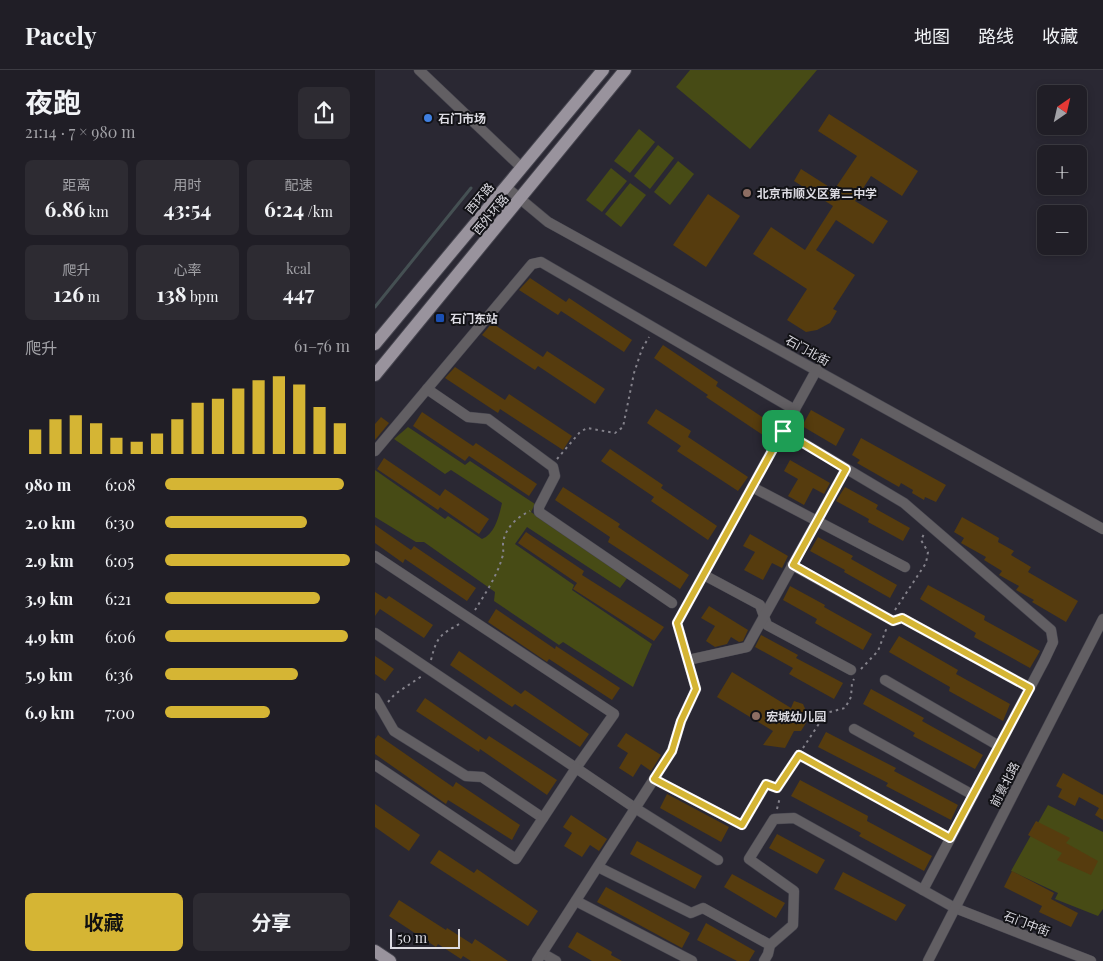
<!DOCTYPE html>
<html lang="zh">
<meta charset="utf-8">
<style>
:root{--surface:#201e26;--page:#2d2b32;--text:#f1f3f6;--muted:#a2a2a7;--line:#3d3c43;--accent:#d5b534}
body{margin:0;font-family:"Playfair Display","Noto Sans SC",serif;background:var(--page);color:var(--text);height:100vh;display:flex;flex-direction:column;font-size:19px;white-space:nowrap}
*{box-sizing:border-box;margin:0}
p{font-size:16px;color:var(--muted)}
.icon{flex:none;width:28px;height:28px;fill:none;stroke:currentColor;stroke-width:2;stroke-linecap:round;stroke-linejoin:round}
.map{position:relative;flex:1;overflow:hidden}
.side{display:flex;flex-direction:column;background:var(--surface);width:375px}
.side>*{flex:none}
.needle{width:32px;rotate:34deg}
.controls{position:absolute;left:662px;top:15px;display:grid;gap:10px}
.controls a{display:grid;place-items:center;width:50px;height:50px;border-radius:8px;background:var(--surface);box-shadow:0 2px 8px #0003,0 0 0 1px var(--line);font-size:25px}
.scale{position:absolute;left:15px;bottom:12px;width:70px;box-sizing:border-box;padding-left:5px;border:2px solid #dcdbe2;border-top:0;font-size:14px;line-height:18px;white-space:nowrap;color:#dcdbe2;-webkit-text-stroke:4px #121216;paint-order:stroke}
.pin{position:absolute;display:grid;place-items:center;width:42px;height:42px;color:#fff;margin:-21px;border-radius:10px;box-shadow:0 2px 8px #0006}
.round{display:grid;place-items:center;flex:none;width:52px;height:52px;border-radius:8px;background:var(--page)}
.head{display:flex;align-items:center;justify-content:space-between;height:85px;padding:0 25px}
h1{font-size:28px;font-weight:700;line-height:38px}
.figures{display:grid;grid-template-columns:repeat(3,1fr);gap:8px;height:85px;padding:5px 25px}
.figures div{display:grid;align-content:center;border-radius:8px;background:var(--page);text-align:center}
.figures b{font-size:21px;font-weight:700}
.figures small{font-size:14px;font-weight:400}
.figures p{font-size:14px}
.chart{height:140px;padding:10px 25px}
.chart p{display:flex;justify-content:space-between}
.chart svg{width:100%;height:90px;margin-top:5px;stroke:var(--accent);stroke-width:6}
.primary-button{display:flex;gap:10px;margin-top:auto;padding:10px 25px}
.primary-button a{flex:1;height:58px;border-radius:8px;background:var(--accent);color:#111;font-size:20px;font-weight:700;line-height:58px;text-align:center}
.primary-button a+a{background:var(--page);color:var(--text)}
ul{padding:0 25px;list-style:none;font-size:16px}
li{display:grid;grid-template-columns:80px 60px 1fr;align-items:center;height:38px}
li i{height:12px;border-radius:6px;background:var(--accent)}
header{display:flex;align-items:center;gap:30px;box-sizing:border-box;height:70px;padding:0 25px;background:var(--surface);border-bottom:1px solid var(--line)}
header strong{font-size:24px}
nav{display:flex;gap:28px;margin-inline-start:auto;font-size:18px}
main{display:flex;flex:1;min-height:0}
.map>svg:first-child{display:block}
.green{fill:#474b15}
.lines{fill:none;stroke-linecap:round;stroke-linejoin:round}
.stream{stroke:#455053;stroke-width:3}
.building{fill:#563c0e}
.minor-casing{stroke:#46454f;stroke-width:11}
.major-casing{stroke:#46454f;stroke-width:14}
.path{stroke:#84828b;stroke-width:2;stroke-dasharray:2.5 4;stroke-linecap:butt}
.minor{stroke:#625f63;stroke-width:10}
.major{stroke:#99939d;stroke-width:12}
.route-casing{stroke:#fff;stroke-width:10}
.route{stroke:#d5b534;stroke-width:6}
.shop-dot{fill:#3f7fe0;stroke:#121216;stroke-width:2}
.education-dot{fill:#8d6e63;stroke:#121216;stroke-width:2}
.transit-dot{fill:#1a4fb4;stroke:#121216;stroke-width:2}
.labels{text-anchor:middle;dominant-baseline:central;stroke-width:4;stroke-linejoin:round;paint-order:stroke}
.poi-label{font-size:12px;font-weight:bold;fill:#dcdbe2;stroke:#121216;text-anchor:start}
.street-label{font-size:12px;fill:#dcdbe2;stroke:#121216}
</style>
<header>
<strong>Pacely</strong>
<nav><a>地图</a><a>路线</a><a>收藏</a></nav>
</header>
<main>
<section class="side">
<div class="head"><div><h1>夜跑</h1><p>21:14 · 7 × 980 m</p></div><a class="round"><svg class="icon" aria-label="share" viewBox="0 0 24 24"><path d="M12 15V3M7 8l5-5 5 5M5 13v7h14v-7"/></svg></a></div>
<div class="figures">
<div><p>距离</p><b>6.86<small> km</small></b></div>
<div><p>用时</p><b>43:54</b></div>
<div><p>配速</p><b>6:24<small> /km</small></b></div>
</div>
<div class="figures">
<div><p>爬升</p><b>126<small> m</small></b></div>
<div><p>心率</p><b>138<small> bpm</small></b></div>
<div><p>kcal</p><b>447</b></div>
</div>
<div class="chart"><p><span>爬升</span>61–76 m</p>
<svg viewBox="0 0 160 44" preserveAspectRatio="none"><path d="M5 44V32M15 44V27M25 44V25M35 44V29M45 44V36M55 44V38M65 44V34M75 44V27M85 44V19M95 44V17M105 44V12M115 44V8M125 44V6M135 44V10M145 44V21M155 44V29"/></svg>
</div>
<ul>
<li><b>980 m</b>6:08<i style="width:97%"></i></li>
<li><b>2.0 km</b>6:30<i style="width:77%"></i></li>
<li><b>2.9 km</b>6:05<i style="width:100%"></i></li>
<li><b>3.9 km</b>6:21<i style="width:84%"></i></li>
<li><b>4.9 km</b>6:06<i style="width:99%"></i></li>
<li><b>5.9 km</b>6:36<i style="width:72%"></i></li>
<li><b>6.9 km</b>7:00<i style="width:57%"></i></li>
</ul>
<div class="primary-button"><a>收藏</a><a>分享</a></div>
</section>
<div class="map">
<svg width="728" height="891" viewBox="0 0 728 891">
<rect width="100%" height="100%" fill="#2a2833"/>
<g class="green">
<path d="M315,0h127l-67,79 -74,-62z"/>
<path d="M264,59l16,13 -25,31 -16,-12z"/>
<path d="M283,75l16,13 -24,31 -16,-13z"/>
<path d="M303,91l16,13 -24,31 -16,-13z"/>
<path d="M236,98l16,13 -25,31 -16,-12z"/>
<path d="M255,113l16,12 -25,32 -16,-13z"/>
<path d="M33,357l57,38 5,-4 65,43 -4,8 97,65 -8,11 -93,-61 -12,17 59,41 -2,5 80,54 -19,43 -70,-45 -4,3 -65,-44 1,-9 -71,-50h-8l-41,-25v-47l70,49 3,-3 34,23c13,-5 17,-23 20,-36l-51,-33 -6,4 -51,-35z"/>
<path d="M673,735l55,27v77l-5,7 -43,-17 3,-6 -47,-22z"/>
</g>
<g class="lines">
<path class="stream" d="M0,237l96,-119"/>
</g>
<g class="building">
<path d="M454,44l89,57 -16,25 -31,-20 -16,25 33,20 -15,23 -37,-24 -20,30 39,25 -22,34 4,2 -7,12 -13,7 -11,2 -19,-12 20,-31 -54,-35 18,-27 34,23 28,-44 -39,-25 7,-12 33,21 23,-34 -39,-25z"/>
<path d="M333,124l32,22 -34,51 -33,-22z"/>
<path d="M155,208l36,24 3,-4 63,42 -8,12 -63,-41 -3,4 -39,-25z"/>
<path d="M117,253l51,34 4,-6 58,38 -10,15 -57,-38 -3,4 -53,-35z"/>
<path d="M288,275l55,37 -2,4 58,39 -8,12 -60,-40 2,-2 -54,-37z"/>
<path d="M80,297l50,33 4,-6 63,42 -9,14 -63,-41 -2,4 -53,-35z"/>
<path d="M281,339l35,22 -3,6 60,40 -10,14 -61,-40 4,-5 -34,-23z"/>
<path d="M436,340l34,19 -9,17 -34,-20z"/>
<path d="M47,342l51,34 3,-3 61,41 -8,12 -60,-40 -4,5 -52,-35z"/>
<path d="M6,347l8,6 -14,17v-16z"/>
<path d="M486,368l85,47 -10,17 -11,-5 -1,3 -12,-7 1,-3 -12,-7 -2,4 -42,-24 3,-3 -8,-5z"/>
<path d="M235,379l53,36 -2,3 56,38 -9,14 -57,-39 3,-4 -53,-36z"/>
<path d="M9,388l56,38 5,-7 44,30 -10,15 -39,-27 -2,3 -61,-41z"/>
<path d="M415,390l40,23 -6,11 -11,-6 -9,17 -16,-9 10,-17 -14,-8z"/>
<path d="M188,417l57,37 -2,3 71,48 -9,14 -72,-47 2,-5 -55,-37z"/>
<path d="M470,417l33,18 -2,4 34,19 -7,13 -35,-19 1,-3 -33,-18z"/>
<path d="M587,447l37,21 -1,4 16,9 -3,4 20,12 -3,5 50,29 -12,21 -34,-20 2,-2 -18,-10 3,-4 -20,-11 3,-4 -18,-11 2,-3 -25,-14 3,-5 -10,-6z"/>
<path d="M0,455l36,25 3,-4 62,42 -9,13 -62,-42 -2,4 -28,-20z"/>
<path d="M151,462l58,39 -2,4 82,52 -10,14 -81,-52 4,-6 -59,-40z"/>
<path d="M375,464l38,22 -6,12 -10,-5 -9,17 -19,-10 11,-18 -12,-6z"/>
<path d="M443,467l35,19 -2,3 46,26 -7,13 -46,-26 1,-2 -35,-19z"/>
<path d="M553,515l57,31 -1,4 56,31 -10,17 -56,-31 2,-4 -56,-34z"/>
<path d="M415,516l35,19 -1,2 48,27 -9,16 -48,-27 2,-4 -34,-19z"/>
<path d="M0,522l11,7 3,-3 44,29 -9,13 -44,-29 -5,7z"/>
<path d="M334,536l39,24 -5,11 -4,1 -8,-5 -4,7 -12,3 -9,-6 9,-15 -14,-8z"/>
<path d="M121,539l59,40 1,-3 64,42 -8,12 -63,-41 -2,3 -59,-40z"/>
<path d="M386,565l37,20 -2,3 47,25 -9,16 -45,-25 4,-6 -38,-21z"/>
<path d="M524,566l59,34 -2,4 54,30 -7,17 -54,-30 1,-4 -61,-35z"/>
<path d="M84,581l62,43 4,-4 64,44 -9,13 -65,-43 -3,3 -62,-42z"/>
<path d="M0,586l19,13 -9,12 -10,-7z"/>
<path d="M357,602l59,36 3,-7 9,3 6,14 -8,13h-7l-9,17 -22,-3 10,-14 -56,-34z"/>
<path d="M496,619l53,29 -2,3 61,34 -8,14 -62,-33 2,-3 -52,-29z"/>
<path d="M50,628l61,42 3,-4 68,44 -10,15 -67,-46 -1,3 -63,-41z"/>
<path d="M451,662l70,36 -2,3 64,34 -7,15 -65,-34 2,-3 -70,-36z"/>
<path d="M251,663l35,22 -10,16 -10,-7 -8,13 -14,-9 9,-15 -11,-7z"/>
<path d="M3,665l75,52 3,-5 64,43 -8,15 -64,-40 -2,4 -71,-50v-15z"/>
<path d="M688,703l40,22v25l-8,-5 4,-7 -20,-11 -4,9 -17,-9 4,-8 -6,-3z"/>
<path d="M425,710l68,36 -1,5 65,35 -8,15 -65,-35 2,-3 -70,-37z"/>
<path d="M292,724l62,33 -8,15 -61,-34z"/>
<path d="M0,734l45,31 -11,16 -34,-24z"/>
<path d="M196,745l36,24 -8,12 -9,-6 -8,12 -18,-11 8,-13 -9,-6z"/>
<path d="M661,751l34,17 -4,5 32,18 -7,14 -34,-15 5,-7 -34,-18z"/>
<path d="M402,764l48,26 -8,14 -48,-26z"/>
<path d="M262,771l65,35 -7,13 -65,-35z"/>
<path d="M64,780l35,23 3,-4 61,42 -10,15 -98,-63z"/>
<path d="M637,801l42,22 -3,6 27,14 -7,14 -32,-15 3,-6 -38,-19z"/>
<path d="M468,802l63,33 -10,16 -62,-32z"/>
<path d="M357,804l53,29 -9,15 -52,-31z"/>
<path d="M231,817l84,46 -8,15 -85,-46z"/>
<path d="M24,830l47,30 1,-2 25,16 3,-5 33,22h-37l-8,-5 -2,3 -23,-15 -2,3 -47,-31z"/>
<path d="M331,853l49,28 -6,10h-12l-40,-21z"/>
<path d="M202,862l35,20 -1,3 11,6h-30l-24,-14z"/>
</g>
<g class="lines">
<defs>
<g id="minor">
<path d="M44,0l103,98"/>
<path d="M131,117l42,35 555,307"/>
<path d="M52,319l41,28 20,2 65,48 2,9 -16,31v5l133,91"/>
<path d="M408,361l121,72 147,127 2,12 -9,19 -121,229"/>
<path d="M0,381l157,-187 9,-2 254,148"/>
<path d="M377,417l153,80"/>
<path d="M0,486l239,158 -38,54 -201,-135"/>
<path d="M417,495l101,56 9,-3 128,70"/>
<path d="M329,505l56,30 7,20 84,45"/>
<path d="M313,590l59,-13 99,-178"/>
<path d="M510,610l114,66"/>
<path d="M0,628l19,33 72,45 16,1 61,41"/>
<path d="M479,659l119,66"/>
<path d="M0,695l141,94 60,-91 59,40 83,52"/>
<path d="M279,709l88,46 24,-41 11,4 22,-33 151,83"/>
<path d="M223,797l93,46 12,-5 67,37"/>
<path d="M201,831l116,60"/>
<path d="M167,883l14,8"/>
<path d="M162,891l135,-210 9,-30 15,-32 -19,-66 140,-254"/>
<path d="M389,891l4,-7 2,-9 23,-20 1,-34 -45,-32 25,-40 20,-1 161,90 136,53"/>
<path d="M553,891l175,-342"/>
</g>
<g id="major">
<path d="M0,274l228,-274"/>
<path d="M0,305l250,-305"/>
<path d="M0,881l15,10"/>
</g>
</defs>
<use href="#minor" class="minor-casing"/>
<use href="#major" class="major-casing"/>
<g class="path">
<path d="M182,389l23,-27 7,-4 28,5 8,-6 11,-54 8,-24 7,-12"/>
<path d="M100,540c10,-16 22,-34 27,-52 2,-5 1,-10 1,-15 2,-15 14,-26 27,-32"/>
<path d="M520,540l31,-47 2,-11 -7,-12 3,-6"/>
<path d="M56,590c6,-24 9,-25 30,-37"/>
<path d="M486,599l17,-18 9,-24"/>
<path d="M13,632l7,-8 27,-18"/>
<path d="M428,678l23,-35 19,-5 6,-11 1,-14 2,-4"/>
<path d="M402,739l3,-12"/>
</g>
<use href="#minor" class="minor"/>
<use href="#major" class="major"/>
</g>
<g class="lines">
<defs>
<path id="route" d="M408,361l63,38 -53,96 100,56 9,-3 128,70 -80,150 -151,-83 -22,33 -11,-4 -24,41 -88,-46 18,-28 9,-30 15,-32 -19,-66z"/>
</defs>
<use href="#route" class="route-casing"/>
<use href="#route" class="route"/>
</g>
<circle class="shop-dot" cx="53" cy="48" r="5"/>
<g class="education-dot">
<circle cx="372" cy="123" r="5"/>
<circle cx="381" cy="646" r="5"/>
</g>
<rect class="transit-dot" x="60" y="243" width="10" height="10" rx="2.5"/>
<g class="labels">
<g class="poi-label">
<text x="63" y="48">石门市场</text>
<text x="382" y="123">北京市顺义区第二中学</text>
<text x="75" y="248">石门东站</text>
<text x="391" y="646">宏城幼儿园</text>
</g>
<g class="street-label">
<text transform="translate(104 128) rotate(-50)">西环路</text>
<text transform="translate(115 144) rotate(-50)">西外环路</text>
<text transform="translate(433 280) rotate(29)">石门北街</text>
<text transform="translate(629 714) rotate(-63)">前景北路</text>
<text transform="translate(652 853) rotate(21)">石门中街</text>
</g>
</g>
</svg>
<div class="controls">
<a><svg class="needle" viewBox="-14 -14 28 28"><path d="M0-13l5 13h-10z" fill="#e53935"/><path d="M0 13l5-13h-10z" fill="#a2a2a7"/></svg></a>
<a>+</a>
<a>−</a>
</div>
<div class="scale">50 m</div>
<div class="pin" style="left:408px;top:361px;background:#1e9e55"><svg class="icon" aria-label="arrive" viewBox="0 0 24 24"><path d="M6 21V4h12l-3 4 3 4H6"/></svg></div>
</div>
</main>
